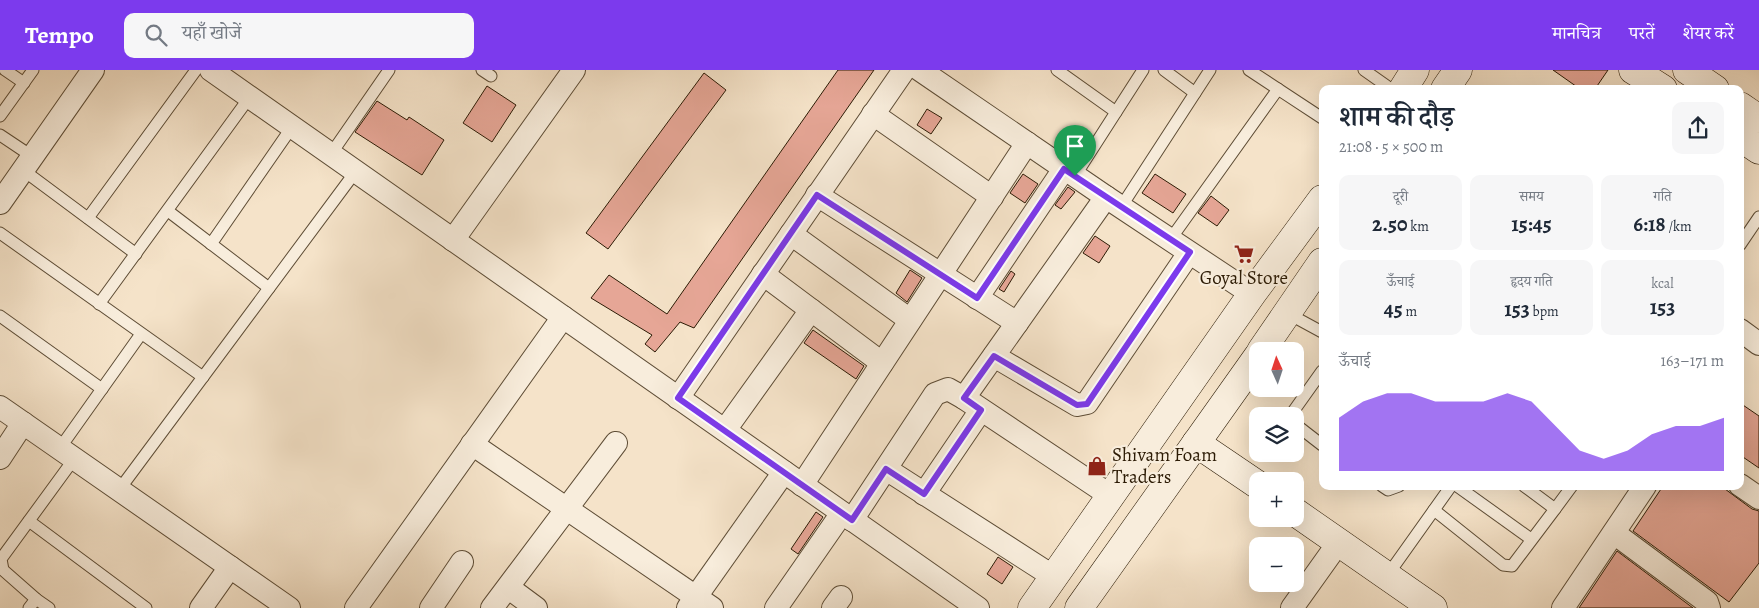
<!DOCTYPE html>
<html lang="hi">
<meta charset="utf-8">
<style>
:root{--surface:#fff;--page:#f6f6f7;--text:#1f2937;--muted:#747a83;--accent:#7c3aed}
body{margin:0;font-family:Alegreya,"Noto Serif Devanagari",serif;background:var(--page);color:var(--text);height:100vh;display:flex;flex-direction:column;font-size:19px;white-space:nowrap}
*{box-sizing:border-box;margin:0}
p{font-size:16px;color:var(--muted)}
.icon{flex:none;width:28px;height:28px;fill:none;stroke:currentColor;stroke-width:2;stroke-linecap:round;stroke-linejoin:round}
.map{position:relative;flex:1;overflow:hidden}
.sheet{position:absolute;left:1319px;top:15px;width:425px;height:405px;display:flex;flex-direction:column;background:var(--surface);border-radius:10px;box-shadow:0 5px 20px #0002}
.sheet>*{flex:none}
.needle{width:32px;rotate:357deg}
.tools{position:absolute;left:1249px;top:272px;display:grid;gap:10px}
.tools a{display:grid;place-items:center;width:55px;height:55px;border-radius:10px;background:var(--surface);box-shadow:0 5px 20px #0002;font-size:25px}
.pin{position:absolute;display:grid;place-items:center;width:42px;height:42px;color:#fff;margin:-51px -21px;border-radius:50% 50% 50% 0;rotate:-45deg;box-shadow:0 0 5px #0007}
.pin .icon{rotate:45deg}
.round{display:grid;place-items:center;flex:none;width:52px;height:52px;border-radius:10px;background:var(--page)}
.overview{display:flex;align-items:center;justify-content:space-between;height:85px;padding:0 20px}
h1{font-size:28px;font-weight:600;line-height:38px}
.metrics{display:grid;grid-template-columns:repeat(3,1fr);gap:8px;height:85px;padding:5px 20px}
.metrics div{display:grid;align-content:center;border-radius:10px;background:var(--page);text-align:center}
.metrics b{font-size:21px;font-weight:600}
.metrics small{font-size:14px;font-weight:400}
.metrics p{font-size:14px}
.chart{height:140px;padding:10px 20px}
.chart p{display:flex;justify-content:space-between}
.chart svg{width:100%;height:90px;margin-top:5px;fill:var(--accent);opacity:.7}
header{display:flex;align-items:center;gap:30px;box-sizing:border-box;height:70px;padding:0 25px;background:var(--accent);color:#fff}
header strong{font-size:24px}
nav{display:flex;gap:28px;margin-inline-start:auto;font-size:18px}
.search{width:350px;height:45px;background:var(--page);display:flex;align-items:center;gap:12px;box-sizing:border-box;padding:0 18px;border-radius:10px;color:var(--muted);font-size:19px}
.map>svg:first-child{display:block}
.building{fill:#e6a696;stroke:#2c1b05}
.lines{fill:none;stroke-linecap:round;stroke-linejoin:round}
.lane-casing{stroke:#5e4d36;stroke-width:13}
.street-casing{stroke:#5e4d36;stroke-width:24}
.secondary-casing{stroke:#2c1b05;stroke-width:29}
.lane{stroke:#f8eddc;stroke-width:11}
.street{stroke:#f8eddc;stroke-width:22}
.secondary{stroke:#f8eddc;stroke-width:28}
.route-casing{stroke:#fff;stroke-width:10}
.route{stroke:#7c3aed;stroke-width:6}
.labels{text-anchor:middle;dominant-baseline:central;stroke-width:4.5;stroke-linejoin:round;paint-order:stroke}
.poi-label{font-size:19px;fill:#2c1b05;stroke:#f8eddc}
</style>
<header>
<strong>Tempo</strong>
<div class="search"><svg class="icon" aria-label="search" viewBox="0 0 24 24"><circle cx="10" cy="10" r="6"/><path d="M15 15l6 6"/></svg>यहाँ खोजें</div>
<nav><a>मानचित्र</a><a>परतें</a><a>शेयर करें</a></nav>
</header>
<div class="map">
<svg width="1759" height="538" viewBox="0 0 1759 538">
<rect width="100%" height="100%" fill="#f5e3c9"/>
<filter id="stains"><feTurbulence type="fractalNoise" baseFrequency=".004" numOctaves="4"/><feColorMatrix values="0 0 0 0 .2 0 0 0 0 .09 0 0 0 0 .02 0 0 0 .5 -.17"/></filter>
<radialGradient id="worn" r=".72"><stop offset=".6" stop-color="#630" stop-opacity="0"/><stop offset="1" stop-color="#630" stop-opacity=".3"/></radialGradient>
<g class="building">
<path d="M838,0h36l-180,258 -14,-6 -25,30 -10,-8 7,-9 -61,-37 18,-23 58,39z"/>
<path d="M1553,0h55l-13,19h-15z"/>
<path d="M704,3l22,17 -118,159 -22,-16z"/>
<path d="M487,16l29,19 -24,37 -29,-19z"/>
<path d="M377,31l30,19 2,-3 35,23 -22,35 -67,-43z"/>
<path d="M927,39l15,9 -11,16 -14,-9z"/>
<path d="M1023,104l15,10 -13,19 -15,-10z"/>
<path d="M1155,104l31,20 -13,19 -31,-20z"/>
<path d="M1068,117l7,5 -14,17 -6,-4z"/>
<path d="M1211,126l18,14 -12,16 -19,-13z"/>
<path d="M1095,166l15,10 -11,17 -16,-10z"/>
<path d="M910,200l12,8 -15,24 -11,-9z"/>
<path d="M1011,201l4,3 -11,18 -5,-3z"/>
<path d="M813,260l51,36 -8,13 -52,-36z"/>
<path d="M1740,333l19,13v52l-19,-13z"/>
<path d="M1663,416h58l31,23 7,2v52l-30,39 -96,-71z"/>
<path d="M816,442l7,5 -25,37 -7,-5z"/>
<path d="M1617,481l76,57h-114z"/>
<path d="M998,487l15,10 -11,17 -15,-10z"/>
</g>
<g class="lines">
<defs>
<g id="lane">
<path d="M5,0l19,13"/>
<path d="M482,0l9,6"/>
<path d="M1057,0l59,42"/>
<path d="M1164,0l31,23"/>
<path d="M1249,0l73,48"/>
<path d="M1364,0l27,19"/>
<path d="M0,46l33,-46"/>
<path d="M0,65l33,22"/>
<path d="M331,84l58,-84"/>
<path d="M23,100l113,84"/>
<path d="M1075,106l68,-106"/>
<path d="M1121,137l89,-137"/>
<path d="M168,141l101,77"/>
<path d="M88,148l108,-148"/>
<path d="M0,163l203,144"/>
<path d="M1170,170l108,-151"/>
<path d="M211,174l81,-117"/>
<path d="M1740,175l19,-28"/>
<path d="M99,234l150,-206"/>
<path d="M1287,243l35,19"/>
<path d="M0,246l102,73"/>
<path d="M1290,346l32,-45"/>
<path d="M1295,354l27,21"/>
<path d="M60,378l81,-114"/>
<path d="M1382,416l6,4 11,-4"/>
<path d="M1457,416l74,53"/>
<path d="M119,420l237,-319"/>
<path d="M1555,439l17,-23"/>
<path d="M1434,440l69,55 9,1 43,-57 -31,-23"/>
<path d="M29,451l117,87"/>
<path d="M1387,506l64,-90"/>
<path d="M36,529l13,9"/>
<path d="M29,538l7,-9 -33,-29 -2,-11 73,-100"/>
</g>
<g id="street">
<path d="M211,0l767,538"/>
<path d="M920,0l186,127 146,97"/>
<path d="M873,44l119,83"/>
<path d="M817,125l200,128"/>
<path d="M1106,127l-142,201 147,98"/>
<path d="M0,133l93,-133"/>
<path d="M791,164l119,86"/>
<path d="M453,170l121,-170"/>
<path d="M763,204l119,89"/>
<path d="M977,228l87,-129"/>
<path d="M1740,260l19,14"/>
<path d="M994,286l83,49 10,-2 102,-150"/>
<path d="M678,328l226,-328"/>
<path d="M0,337l289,201"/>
<path d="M725,360l86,-120"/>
<path d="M472,374l240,164"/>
<path d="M0,388l23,-35"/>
<path d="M886,399l168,108"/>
<path d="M802,415l225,-342"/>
<path d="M1740,415l19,13"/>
<path d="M924,424l57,-84"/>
<path d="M852,450l83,-126 13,-5 16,9"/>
<path d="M1614,463l93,69 2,6"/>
<path d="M509,518l27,20"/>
<path d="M201,538l29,-41"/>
<path d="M356,538l207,-291"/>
<path d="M431,538l31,-46"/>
<path d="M492,538l124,-165"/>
<path d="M688,538l96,-136"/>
<path d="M776,538l66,-95"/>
<path d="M833,538l8,-11"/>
<path d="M1292,538l47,-66"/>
<path d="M1563,538l82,-122"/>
</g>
<g id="secondary">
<path d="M1633,0l30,19"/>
<path d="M1687,0l28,19"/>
<path d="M1403,19l12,-19"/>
<path d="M1445,19l13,-19"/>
<path d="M1740,36l19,13"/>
<path d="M1740,67l19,13"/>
<path d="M1261,281l61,-89"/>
<path d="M1196,373l62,42"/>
<path d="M1295,442l138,96"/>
<path d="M1032,538l220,-314 70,-95"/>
<path d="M1079,538l179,-252"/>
</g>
</defs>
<use href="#lane" class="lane-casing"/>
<use href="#street" class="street-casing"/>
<use href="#secondary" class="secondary-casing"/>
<use href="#lane" class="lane"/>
<use href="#street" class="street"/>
<use href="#secondary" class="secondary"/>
</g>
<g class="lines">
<defs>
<path id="route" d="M1064,99l126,83 -103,152 -10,1 -83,-49 -30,42 17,12 -57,84 -38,-25 -34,51 -174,-122 139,-203 160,103z"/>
</defs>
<use href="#route" class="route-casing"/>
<use href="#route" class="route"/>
</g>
<defs>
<symbol id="supermarket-bare" viewBox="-9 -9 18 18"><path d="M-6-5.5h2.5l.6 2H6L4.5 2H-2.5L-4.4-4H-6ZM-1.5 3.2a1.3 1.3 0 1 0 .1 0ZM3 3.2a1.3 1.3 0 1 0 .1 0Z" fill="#8f2418" stroke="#f8eddc" stroke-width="2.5" paint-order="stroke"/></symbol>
<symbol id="shop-bare" viewBox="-9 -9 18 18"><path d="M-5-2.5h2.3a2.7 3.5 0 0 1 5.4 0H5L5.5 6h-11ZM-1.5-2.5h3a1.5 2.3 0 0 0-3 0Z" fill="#8f2418" stroke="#f8eddc" stroke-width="2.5" paint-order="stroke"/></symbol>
</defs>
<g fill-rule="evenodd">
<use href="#supermarket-bare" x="1230" y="170" width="28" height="28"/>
<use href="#shop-bare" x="1083" y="382" width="28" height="28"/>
</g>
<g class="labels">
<g class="poi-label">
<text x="1244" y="208">Goyal Store</text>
<text x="1112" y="385" text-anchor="start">Shivam Foam<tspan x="1112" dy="22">Traders</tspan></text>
</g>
</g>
<rect width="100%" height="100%" filter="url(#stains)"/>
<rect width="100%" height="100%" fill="url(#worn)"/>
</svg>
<div class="tools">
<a><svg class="needle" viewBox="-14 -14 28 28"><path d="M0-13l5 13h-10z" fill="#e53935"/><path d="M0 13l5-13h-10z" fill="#747a83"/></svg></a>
<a><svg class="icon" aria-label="layers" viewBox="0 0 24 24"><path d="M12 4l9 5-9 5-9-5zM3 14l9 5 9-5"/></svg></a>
<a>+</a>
<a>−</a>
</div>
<div class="pin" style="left:1075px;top:106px;background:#1e9e55"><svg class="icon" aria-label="arrive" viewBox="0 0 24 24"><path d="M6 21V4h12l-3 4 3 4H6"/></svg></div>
<section class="sheet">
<div class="overview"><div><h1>शाम की दौड़</h1><p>21:08 · 5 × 500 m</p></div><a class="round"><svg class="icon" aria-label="share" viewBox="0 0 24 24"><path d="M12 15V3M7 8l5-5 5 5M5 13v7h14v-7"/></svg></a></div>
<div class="metrics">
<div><p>दूरी</p><b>2.50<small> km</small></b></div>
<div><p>समय</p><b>15:45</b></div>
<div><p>गति</p><b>6:18<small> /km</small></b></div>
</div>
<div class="metrics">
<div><p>ऊँचाई</p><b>45<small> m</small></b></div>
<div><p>हृदय गति</p><b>153<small> bpm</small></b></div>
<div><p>kcal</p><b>153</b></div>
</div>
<div class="chart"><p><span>ऊँचाई</span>163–171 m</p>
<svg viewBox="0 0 160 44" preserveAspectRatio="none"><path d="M0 44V18L10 10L20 6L30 6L40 10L50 10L60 10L70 6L80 10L90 22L100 34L110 38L120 34L130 26L140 22L150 22L160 18V44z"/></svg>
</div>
</section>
</div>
